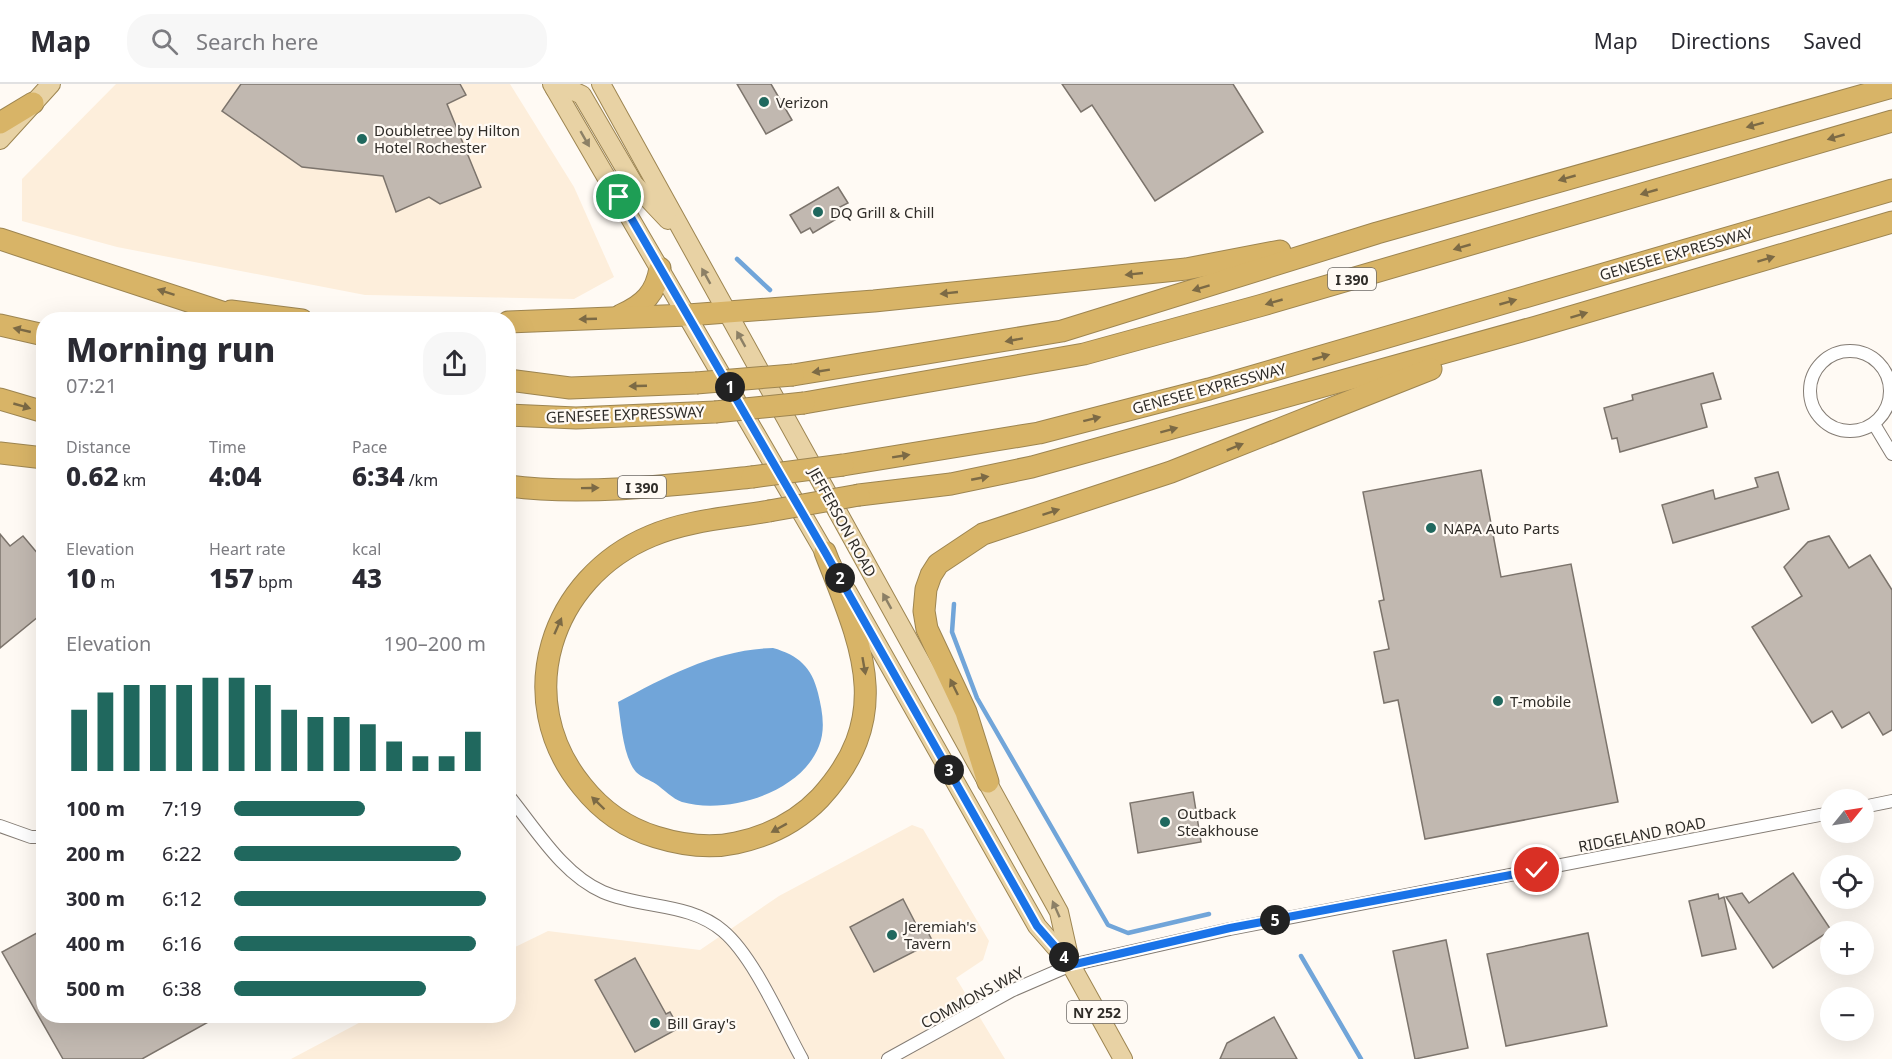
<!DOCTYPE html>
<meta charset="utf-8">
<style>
:root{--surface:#fff;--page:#f7f7f7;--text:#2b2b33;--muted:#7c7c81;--line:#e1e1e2;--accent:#20685e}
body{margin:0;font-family:"Noto Sans",sans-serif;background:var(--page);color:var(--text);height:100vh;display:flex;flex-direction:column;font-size:22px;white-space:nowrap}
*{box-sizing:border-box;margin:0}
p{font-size:20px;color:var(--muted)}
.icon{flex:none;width:33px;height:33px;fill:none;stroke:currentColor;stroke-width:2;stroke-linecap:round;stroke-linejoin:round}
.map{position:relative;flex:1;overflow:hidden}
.drawer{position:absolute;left:36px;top:228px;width:480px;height:711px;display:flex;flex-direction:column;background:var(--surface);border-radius:24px;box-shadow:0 6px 24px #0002}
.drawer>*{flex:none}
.needle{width:39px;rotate:60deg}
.fabs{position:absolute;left:1820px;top:705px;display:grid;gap:12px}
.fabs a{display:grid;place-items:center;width:54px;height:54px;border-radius:50%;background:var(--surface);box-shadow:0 6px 24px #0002;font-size:30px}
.pin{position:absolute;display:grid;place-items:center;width:51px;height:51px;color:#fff;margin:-26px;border:3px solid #fff;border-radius:50%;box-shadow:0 2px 6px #0007}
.km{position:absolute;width:30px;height:30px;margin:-15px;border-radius:50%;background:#222;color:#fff;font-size:16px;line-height:30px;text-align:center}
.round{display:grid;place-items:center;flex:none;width:63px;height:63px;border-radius:24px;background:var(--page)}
.overview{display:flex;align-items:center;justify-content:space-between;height:102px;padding:0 30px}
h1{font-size:33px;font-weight:800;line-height:45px}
.stats{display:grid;grid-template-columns:repeat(3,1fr);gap:9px;height:102px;padding:6px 30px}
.stats div{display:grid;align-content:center}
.stats b{font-size:26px;font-weight:800}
.stats small{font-size:16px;font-weight:400}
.stats p{font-size:16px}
.chart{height:168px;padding:12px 30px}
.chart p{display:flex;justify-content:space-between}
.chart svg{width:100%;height:108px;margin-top:6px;stroke:var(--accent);stroke-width:6}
ul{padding:0 30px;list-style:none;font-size:20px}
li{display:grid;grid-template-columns:96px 72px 1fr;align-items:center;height:45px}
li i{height:15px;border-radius:8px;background:var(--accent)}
header{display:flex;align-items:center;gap:36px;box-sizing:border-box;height:84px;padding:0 30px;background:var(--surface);border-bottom:2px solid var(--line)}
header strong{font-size:28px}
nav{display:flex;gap:33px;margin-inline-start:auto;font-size:21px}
.search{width:420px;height:54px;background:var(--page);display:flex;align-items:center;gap:15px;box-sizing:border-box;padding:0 21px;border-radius:24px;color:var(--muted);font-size:22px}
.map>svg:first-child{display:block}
.commercial{fill:#fdeedb}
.water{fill:#71a5d9}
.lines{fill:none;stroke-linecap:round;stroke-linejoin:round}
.stream{stroke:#71a5d9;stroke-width:4.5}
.building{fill:#c1b8b0;stroke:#7c746c;stroke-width:1.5}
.minor-casing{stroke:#847c74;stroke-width:14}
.primary-casing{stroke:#9d8551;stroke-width:20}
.motorway-casing{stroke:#9d8551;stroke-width:23}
.minor{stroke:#fff;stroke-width:12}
.primary{stroke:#e8d2a4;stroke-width:18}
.motorway{stroke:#d8b467;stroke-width:21}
.motorway-bridge-casing{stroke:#9d8551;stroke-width:23;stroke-linecap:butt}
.motorway-bridge{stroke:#d8b467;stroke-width:21}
.oneway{fill:#7c6a45}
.oneway2{fill:#8c8066}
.route-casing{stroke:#fff;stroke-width:12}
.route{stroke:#1a73e8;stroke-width:8}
.poi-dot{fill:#20685e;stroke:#fffaf4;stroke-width:2}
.labels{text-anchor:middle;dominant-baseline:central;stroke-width:4.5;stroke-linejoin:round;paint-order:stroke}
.shield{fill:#fffaf4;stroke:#6e6a66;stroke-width:1.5}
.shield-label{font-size:14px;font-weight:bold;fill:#302d29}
.poi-label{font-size:15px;fill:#302d29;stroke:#fffaf4;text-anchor:start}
.street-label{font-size:15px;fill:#302d29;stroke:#fffaf4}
</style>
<header>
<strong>Map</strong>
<div class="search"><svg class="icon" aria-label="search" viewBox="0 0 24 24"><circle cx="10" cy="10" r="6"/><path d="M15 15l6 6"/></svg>Search here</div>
<nav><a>Map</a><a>Directions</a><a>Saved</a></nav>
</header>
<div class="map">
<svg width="1892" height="975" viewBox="0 0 1892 975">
<rect width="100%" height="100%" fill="#fffaf4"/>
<g class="commercial">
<path d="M116,0h394l64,103 40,90 -40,22 -209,-4 -248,-48 -95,-26v-42z"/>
<path d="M912,741l11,4 66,112 -6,19 -27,18 49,81h-714l81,-43h136l1,-66 39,-19 152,19 79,-54z"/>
</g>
<path class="water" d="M773,564c25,7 39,19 45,45 4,17 8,35 1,53 -18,47 -92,69 -137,56 -9,-3 -19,-13 -26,-18 -6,-4 -15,-7 -20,-12 -13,-15 -15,-50 -18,-70 49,-26 99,-53 155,-54z"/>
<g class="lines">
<g class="stream">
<path d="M737,175l33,31"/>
<path d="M954,520l-2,28 25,66 131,227 20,8 81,-19"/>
<path d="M1301,872l60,103"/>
</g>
</g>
<g class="building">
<path d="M241,0h219l6,11 -19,9 34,83 -41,17 -11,-7 -33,15 -13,-36 -81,-9 -80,-56z"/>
<path d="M737,0h34l21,36 -26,14z"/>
<path d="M1062,0h171l30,48 -108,69 -63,-96 -11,7z"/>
<path d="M838,103l10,16 -10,5 5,7 -30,18 -3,-5 -9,5 -11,-18z"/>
<path d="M1713,289l8,26 -20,5 6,23 -87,25 -3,-14 -5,1 -8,-31 29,-8 -1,-5z"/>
<path d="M1481,386l20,107 70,-13 47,238 -193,37 -27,-139 -14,3 -10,-51 15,-3 -10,-48 5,-1 -21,-108z"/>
<path d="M1778,388l11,37 -116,34 -11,-38 51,-15 2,9 43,-12 -3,-9z"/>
<path d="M0,450l10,12 13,-10 21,25v51l-44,36z"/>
<path d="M1829,452l20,32 21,-13 22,35v140l-9,5 -14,-23 -27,16 -10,-17 -20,12 -60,-96 50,-31 -18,-29 24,-25z"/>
<path d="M1193,708l8,50 -63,11 -8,-50z"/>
<path d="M1793,789l38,57 -58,38 -47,-71 16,-4 7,10z"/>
<path d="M1718,810l1,5 5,-2 12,52 -34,7 -13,-55z"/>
<path d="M903,815l15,29 6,-3 9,17 -59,30 -24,-45z"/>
<path d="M44,845v87h53l3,4 8,-4h111l-77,43h-79l-61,-107z"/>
<path d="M1588,849l19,93 -101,20 -19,-92z"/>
<path d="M1446,856l22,108 -53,11 -22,-108z"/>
<path d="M635,874l31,56 4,-2 9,16 -44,24 -40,-72z"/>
<path d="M1274,933l23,42h-77l7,-16z"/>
</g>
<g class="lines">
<defs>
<g id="minor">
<circle cx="1850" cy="307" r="40"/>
<path d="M1874,340l18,30"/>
<path d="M508,711c28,34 54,79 95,97 40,17 86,10 120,39 31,26 59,92 79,128"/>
<path d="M1863,723l29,-6"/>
<path d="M0,742l31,11h13"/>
<path d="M888,975l123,-68 60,-26 159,-36 600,-116"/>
</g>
<g id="primary">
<path d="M552,0l280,481"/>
<path d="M601,0l458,828 11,49"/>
<path d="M555,5h14l13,6 52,89 34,36"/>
<path d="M0,56l51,-56"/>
<path d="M847,507l190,335 34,39 52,94"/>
</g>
<g id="motorway">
<path d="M0,39l33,-20"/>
<path d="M0,155l246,81"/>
<path d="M231,227l71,9"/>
<path d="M621,231c23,-10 35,-22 39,-47"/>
<path d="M508,238l180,-7 186,-14 312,-32 94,-18"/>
<path d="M0,241l44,10"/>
<path d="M793,291l269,-44 315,-98 515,-146"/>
<path d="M508,296l62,8 126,-5"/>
<path d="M0,315l44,13"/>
<path d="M804,319l280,-49 175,-48 633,-185"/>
<path d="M508,331l68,3 139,-6"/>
<path d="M0,369l44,5"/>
<path d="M843,381l196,-32 170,-44 683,-199"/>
<path d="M508,402c76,10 168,-1 244,-9"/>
<path d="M859,411l92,-11 81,-17 504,-140 356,-105"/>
<path d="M769,427c-39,7 -81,9 -118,25 -101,42 -140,163 -69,250 19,24 44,42 74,51 26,8 53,12 80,6 33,-7 61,-21 84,-45 77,-84 40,-155 5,-246"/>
<path d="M988,698l-22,-70 -39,-83 -3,-18 2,-22 5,-14 7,-11 45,-30 188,-62 260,-103"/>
</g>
</defs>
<use href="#minor" class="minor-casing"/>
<use href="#primary" class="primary-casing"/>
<use href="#motorway" class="motorway-casing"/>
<use href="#minor" class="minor"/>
<use href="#primary" class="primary"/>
<use href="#motorway" class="motorway"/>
<defs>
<g id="motorway-bridge">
<path d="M696,299l97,-8"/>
<path d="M715,328l89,-9"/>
<path d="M752,393l91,-12"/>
<path d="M769,427l90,-16"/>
</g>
</defs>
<use href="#motorway-bridge" class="motorway-bridge-casing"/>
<use href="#motorway-bridge" class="motorway-bridge"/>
</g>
<defs><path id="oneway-solid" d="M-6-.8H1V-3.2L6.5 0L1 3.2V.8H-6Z" transform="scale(1.5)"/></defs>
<g class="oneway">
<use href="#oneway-solid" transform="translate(1755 41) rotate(165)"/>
<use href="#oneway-solid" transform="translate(1836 53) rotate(164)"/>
<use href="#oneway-solid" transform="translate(1567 94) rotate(164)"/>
<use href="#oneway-solid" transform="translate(1649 108) rotate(164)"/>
<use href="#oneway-solid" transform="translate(1462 163) rotate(164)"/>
<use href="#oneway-solid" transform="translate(1766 175) rotate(-17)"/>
<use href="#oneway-solid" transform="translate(1134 190) rotate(174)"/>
<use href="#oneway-solid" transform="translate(1201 204) rotate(163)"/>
<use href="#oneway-solid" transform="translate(166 208) rotate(-162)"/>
<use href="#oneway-solid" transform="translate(949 209) rotate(174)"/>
<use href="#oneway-solid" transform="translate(1274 218) rotate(164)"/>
<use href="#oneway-solid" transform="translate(1508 218) rotate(-16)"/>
<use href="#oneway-solid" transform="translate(1579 231) rotate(-17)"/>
<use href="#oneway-solid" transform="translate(588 235) rotate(178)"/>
<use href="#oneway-solid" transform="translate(22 246) rotate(-167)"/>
<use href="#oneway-solid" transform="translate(1014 256) rotate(170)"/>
<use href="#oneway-solid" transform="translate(1321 273) rotate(-16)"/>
<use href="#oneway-solid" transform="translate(821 287) rotate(171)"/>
<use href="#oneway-solid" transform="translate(638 302) rotate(178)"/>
<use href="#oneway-solid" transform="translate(22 322) rotate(16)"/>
<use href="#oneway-solid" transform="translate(1092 335) rotate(-14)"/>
<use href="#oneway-solid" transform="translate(1169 346) rotate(-15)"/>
<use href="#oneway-solid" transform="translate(1235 363) rotate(-22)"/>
<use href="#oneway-solid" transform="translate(901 372) rotate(-9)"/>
<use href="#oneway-solid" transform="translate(980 394) rotate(-11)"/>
<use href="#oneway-solid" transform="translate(590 404) rotate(-1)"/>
<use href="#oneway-solid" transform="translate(1051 428) rotate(-18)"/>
<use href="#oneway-solid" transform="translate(558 542) rotate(-66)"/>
<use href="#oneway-solid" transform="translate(864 582) rotate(80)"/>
<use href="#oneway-solid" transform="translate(954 603) rotate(-116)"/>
<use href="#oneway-solid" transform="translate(598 719) rotate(-136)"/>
<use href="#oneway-solid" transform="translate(779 744) rotate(151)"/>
</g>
<g class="oneway2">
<use href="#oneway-solid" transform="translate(585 55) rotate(60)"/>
<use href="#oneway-solid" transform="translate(706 192) rotate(-119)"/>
<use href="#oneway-solid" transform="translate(741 255) rotate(-119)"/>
<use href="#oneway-solid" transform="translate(887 517) rotate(-119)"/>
<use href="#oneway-solid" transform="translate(1056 825) rotate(-114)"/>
</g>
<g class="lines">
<defs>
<path id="route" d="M619,113l206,355 212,374 34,39 159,-37 307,-58"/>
</defs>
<use href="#route" class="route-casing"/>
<use href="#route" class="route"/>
</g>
<g class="poi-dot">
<circle cx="764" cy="18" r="6"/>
<circle cx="362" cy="55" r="6"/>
<circle cx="818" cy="128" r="6"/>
<circle cx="1431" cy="444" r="6"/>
<circle cx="1498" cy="617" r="6"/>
<circle cx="1165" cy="738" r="6"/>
<circle cx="892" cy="851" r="6"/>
<circle cx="655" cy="939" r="6"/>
</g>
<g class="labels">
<g class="shield">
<rect x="1328" y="184" width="48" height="22" rx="4.5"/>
<rect x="618" y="392" width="48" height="22" rx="4.5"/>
<rect x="1067" y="917" width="60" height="22" rx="4.5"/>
</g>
<g class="shield-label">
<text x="1352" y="195">I 390</text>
<text x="642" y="403">I 390</text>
<text x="1097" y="928">NY 252</text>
</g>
<g class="poi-label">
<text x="776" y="18">Verizon</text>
<text x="374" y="46">Doubletree by Hilton<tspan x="374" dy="17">Hotel Rochester</tspan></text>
<text x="830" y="128">DQ Grill &amp; Chill</text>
<text x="1443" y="444">NAPA Auto Parts</text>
<text x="1510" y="617">T-mobile</text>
<text x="1177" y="729">Outback<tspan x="1177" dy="17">Steakhouse</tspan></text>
<text x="904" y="842">Jeremiah's<tspan x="904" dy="17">Tavern</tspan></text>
<text x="667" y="939">Bill Gray's</text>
</g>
<g class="street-label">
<text transform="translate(1676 169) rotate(-16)">GENESEE EXPRESSWAY</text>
<text transform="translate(1209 304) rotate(-15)">GENESEE EXPRESSWAY</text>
<text transform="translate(625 330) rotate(-2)">GENESEE EXPRESSWAY</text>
<text transform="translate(843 438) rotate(61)">JEFFERSON ROAD</text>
<text transform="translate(1642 750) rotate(-11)">RIDGELAND ROAD</text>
<text transform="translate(972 913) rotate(-28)">COMMONS WAY</text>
</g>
</g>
</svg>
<div class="fabs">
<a><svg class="needle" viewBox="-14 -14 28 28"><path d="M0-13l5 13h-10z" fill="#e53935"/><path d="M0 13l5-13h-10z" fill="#7c7c81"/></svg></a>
<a><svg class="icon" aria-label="locate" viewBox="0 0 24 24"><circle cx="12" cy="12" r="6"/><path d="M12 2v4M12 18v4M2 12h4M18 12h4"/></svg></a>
<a>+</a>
<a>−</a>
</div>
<div class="pin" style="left:619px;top:113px;background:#1e9e55"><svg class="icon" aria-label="arrive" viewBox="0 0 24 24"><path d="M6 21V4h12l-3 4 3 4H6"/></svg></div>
<div class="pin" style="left:1537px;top:786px;background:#d93025"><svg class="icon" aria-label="check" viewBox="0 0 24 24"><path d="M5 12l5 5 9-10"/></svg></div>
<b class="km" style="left:730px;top:303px">1</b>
<b class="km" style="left:840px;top:494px">2</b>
<b class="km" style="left:949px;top:686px">3</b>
<b class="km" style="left:1064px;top:873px">4</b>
<b class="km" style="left:1275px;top:836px">5</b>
<section class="drawer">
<div class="overview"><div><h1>Morning run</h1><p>07:21</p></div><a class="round"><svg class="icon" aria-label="share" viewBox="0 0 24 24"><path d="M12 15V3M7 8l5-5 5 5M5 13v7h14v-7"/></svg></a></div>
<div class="stats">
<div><p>Distance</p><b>0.62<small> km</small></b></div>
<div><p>Time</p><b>4:04</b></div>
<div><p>Pace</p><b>6:34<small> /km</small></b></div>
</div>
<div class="stats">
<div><p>Elevation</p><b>10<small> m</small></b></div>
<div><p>Heart rate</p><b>157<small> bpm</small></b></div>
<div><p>kcal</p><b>43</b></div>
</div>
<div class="chart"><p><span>Elevation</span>190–200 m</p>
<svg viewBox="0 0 160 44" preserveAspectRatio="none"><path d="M5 44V19M15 44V12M25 44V9M35 44V9M45 44V9M55 44V6M65 44V6M75 44V9M85 44V19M95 44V22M105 44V22M115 44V25M125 44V32M135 44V38M145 44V38M155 44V28"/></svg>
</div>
<ul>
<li><b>100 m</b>7:19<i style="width:52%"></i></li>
<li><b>200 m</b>6:22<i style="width:90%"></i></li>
<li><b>300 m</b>6:12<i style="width:100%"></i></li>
<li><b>400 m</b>6:16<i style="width:96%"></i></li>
<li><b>500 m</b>6:38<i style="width:76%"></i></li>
</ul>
</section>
</div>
